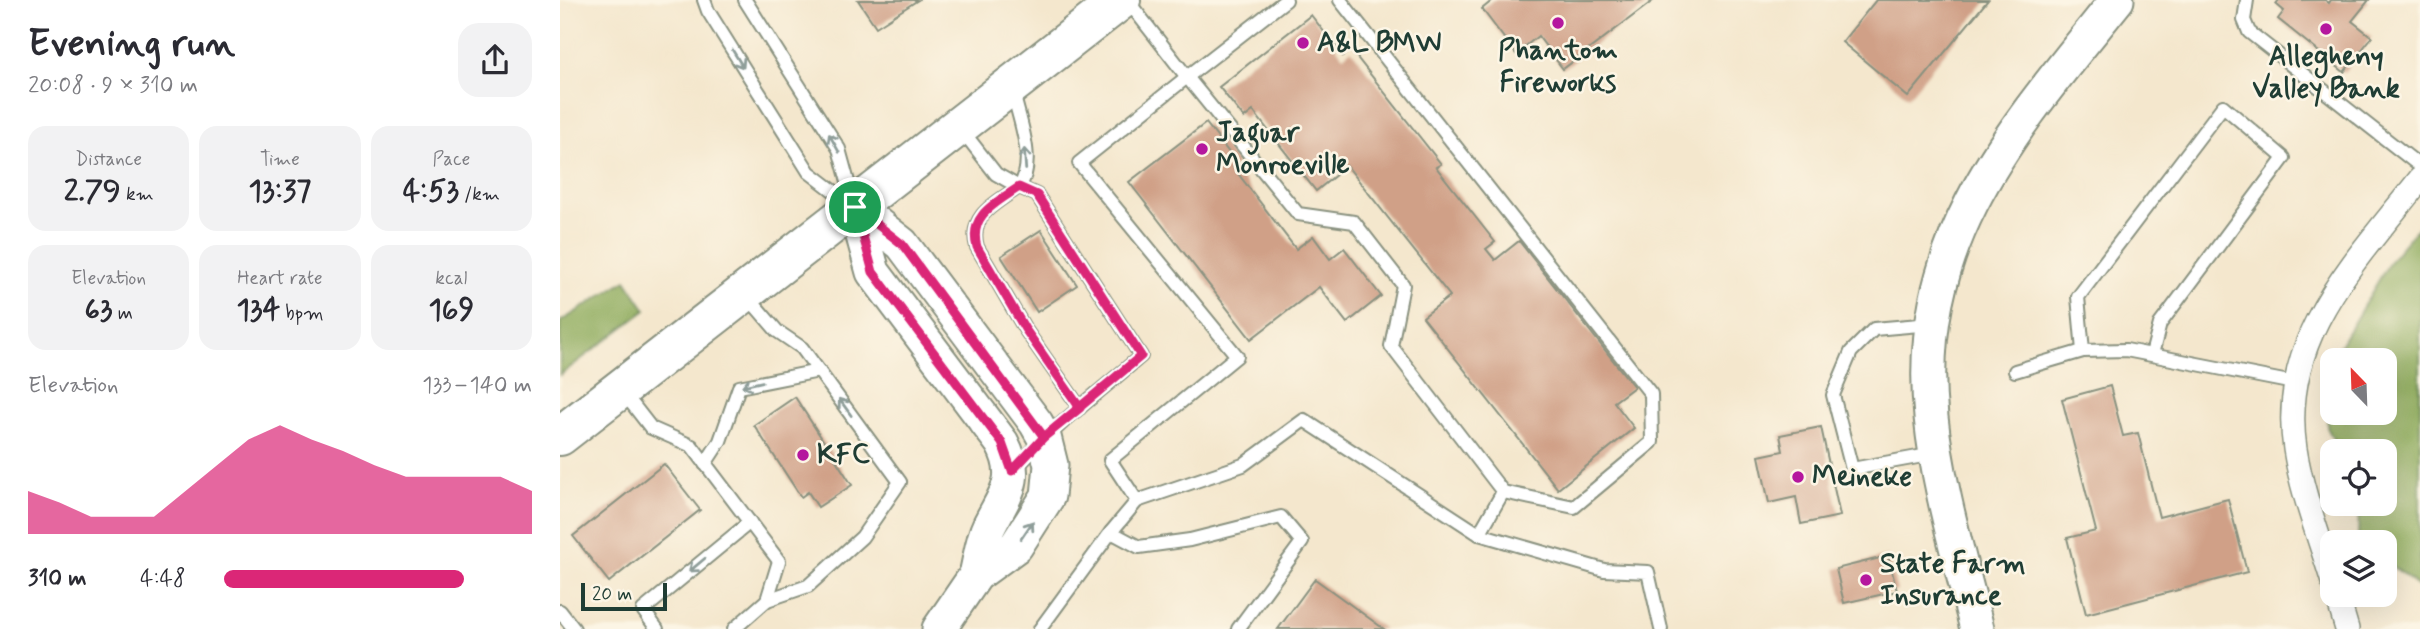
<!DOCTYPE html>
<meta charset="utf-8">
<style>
:root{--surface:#fff;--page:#f2f2f3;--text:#2b2b33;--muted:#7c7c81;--accent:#db2777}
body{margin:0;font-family:Mynerve,sans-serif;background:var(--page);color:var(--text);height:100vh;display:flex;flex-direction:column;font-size:26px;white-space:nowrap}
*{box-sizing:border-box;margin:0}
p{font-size:23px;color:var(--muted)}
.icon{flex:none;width:38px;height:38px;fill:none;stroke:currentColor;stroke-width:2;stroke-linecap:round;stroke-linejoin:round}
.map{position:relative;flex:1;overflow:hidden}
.drawer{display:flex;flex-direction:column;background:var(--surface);width:560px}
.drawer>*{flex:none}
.needle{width:46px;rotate:337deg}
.buttons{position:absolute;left:1760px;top:348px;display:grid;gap:14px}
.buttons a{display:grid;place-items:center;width:77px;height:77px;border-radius:14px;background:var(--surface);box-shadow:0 7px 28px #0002;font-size:35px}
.scale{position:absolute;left:21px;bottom:18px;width:86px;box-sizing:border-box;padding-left:7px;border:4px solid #1f3d34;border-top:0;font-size:19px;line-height:24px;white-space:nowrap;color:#1f3d34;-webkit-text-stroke:5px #fcf5e5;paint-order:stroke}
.pin{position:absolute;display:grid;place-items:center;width:60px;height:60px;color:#fff;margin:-30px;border:4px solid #fff;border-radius:50%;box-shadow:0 2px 7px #0007}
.round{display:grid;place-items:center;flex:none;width:74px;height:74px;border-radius:21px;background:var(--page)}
.overview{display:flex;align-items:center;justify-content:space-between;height:119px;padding:0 28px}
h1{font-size:38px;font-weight:700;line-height:52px}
.stats{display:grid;grid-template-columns:repeat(3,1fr);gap:10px;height:119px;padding:7px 28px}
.stats div{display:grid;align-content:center;border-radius:18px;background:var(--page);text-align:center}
.stats b{font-size:30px;font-weight:700}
.stats small{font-size:19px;font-weight:400}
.stats p{font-size:19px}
.chart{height:196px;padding:14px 28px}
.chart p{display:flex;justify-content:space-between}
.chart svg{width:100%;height:126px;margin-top:7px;fill:var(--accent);opacity:.7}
ul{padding:0 28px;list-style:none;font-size:23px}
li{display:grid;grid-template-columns:112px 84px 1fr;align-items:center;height:52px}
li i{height:18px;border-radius:9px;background:var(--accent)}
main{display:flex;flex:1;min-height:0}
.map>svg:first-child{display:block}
.forest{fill:#8daa5c;stroke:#567448;stroke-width:2;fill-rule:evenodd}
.building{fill:#d0a087}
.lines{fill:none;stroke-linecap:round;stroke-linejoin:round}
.lane-casing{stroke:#8a9280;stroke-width:16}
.street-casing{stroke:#8a9280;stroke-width:26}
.secondary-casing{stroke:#8a9280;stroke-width:37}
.highway-casing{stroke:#8a9280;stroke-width:42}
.lane{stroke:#fff;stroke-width:12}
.street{stroke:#fff;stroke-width:23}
.secondary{stroke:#fff;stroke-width:33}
.highway{stroke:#fff;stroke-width:38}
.oneway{stroke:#8f9e9a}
.route-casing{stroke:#fff;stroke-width:14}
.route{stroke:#db2777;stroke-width:9}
.poi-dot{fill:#b5179e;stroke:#fcf5e5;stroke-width:2.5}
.labels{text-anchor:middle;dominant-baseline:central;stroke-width:5;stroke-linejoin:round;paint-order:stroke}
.poi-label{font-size:28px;font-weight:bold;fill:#1f3d34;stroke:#fcf5e5;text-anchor:start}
</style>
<main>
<section class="drawer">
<div class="overview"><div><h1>Evening run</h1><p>20:08 · 9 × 310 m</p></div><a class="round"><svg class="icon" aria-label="share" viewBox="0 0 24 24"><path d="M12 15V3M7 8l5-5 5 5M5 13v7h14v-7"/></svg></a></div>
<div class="stats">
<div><p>Distance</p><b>2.79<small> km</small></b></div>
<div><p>Time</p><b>13:37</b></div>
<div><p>Pace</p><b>4:53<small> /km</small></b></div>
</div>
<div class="stats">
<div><p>Elevation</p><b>63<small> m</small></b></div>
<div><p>Heart rate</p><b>134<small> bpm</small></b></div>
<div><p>kcal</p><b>169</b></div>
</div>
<div class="chart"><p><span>Elevation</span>133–140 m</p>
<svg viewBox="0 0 160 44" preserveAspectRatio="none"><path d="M0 44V29L10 33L20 38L30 38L40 38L50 29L60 20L70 11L80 6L90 11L100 15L110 20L120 24L130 24L140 24L150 24L160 29V44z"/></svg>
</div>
<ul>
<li><b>310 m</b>4:48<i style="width:78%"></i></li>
</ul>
</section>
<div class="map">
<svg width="1860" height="629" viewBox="0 0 1860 629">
<rect width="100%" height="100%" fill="#fcf5e5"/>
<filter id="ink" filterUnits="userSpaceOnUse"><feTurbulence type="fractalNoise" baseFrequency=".0143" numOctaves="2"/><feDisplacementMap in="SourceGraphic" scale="14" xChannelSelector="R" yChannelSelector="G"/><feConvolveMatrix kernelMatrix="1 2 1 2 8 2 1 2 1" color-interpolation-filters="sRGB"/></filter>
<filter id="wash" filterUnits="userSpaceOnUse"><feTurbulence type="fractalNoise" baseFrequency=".00686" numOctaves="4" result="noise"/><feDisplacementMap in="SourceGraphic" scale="28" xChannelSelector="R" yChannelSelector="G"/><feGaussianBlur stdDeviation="1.57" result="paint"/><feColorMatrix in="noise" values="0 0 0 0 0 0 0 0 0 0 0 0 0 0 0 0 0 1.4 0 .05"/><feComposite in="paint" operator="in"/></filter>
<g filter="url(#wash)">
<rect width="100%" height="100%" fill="#f4e7cd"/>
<g class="forest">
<path d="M1860,225v363l-35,-28v-18h-22l-5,-3 1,-35h26v-52l-46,-1 -12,-24 6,-70 59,-99zM1773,360h52v53h-52z"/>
<path d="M66,280l20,30 -86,65v-53z"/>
</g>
<g id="blocks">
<g class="building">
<path d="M298,0h60l-42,27z"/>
<path d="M933,0h161l-91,69 -25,-33 -22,18 -34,-45z"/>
<path d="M1316,0h112l-80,97 -66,-55z"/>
<path d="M1719,0h46l4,3 2,-3h38l-17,21 20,16 -28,35 -66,-53 6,-8 -8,-7z"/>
<path d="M751,15l32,41 8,-6 90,114 -5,3 59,75 -9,7 9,11 24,-19 115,146 -20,15 20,26 -76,61 -135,-172 27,-21 -103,-130 -31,25 -63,-80 -9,7 -25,-31z"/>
<path d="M646,123l31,40 -4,4 63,82 17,-13 17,23 14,-11 37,48 -34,27 -28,-36 -68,52 -122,-157z"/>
<path d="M481,230l36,55 -40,27 -36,-56z"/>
<path d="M1550,386l13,50 15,-3 21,84 69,-18 19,73 -161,42 -19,-76 29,-7 -34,-132z"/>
<path d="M235,397l57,88 -34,22 -10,-15 -7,5 -47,-72z"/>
<path d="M1261,427l19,89 -39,8 -5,-27 -27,6 -10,-47 24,-5 -3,-16z"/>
<path d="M104,464l36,46 -91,72 -36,-46z"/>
<path d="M1328,556l9,35 -53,12 -8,-34z"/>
<path d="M755,579l69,50h-106z"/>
</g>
</g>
</g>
<g filter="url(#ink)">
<use href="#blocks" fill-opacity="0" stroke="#8a9280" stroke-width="2"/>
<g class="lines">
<defs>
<g id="lane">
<path d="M144,0l4,11 101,161 43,33"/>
<path d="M185,0l94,149 14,51"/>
<path d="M567,0l60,77 99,-77"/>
<path d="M780,0l311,394 1,48 -78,65 -71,-15 -24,42 125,36 44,2 13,57"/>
<path d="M1687,0l-3,20 5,12 171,134"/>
<path d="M401,129l35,45 23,13c18,-25 0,-67 -6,-95"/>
<path d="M1371,324l-57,5 -23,23 -18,43 19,74 82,-15"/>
<path d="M1523,351l-5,-54 145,-191 61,52 -124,166 -8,30"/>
<path d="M1455,371l68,-20 43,-1 168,33"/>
<path d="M63,392l28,36 41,18 87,115 -12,39"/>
<path d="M145,464l15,-23 19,-54 80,-16"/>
<path d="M455,469c38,-42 83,-76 126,-113l-104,-161 -18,-8c-23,16 -51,28 -42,60l48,82 55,79"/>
<path d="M577,501l106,-36 61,-45 175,114"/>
<path d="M551,532l26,-31 -27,-41 127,-104 -158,-193 108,-86 111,137 56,8 49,63 -12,61 112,146"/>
<path d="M0,611l14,18"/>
<path d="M97,629l-14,-19 107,-88"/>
<path d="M174,629l33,-29 41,-14 54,-49 38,-55 -98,-134 -25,-17 -30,-35"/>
<path d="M480,629l71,-97 28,15 51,-7 91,-23 21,25 -64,87"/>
</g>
<g id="street">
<path d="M1773,582c-13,-43 -31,-88 -38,-133 -17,-112 61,-188 125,-270"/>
<path d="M1777,595l10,34"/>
</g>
<g id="secondary">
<path d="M295,207l47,37 134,179 8,14 7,28 -3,31 -32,50 -40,29 -37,54"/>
<path d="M295,207l18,65 129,171c19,36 3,51 -13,83 -7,14 -9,33 -13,49"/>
<path d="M1417,629c-17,-70 -39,-141 -46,-212 -19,-177 83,-289 186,-417"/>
</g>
<path id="highway" d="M0,436l561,-436"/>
</defs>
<use href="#lane" class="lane-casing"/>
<use href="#street" class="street-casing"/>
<use href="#secondary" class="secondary-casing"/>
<use href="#highway" class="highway-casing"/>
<use href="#lane" class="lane"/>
<use href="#street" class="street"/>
<use href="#secondary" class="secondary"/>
<use href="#highway" class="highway"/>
</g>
<defs><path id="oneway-shaft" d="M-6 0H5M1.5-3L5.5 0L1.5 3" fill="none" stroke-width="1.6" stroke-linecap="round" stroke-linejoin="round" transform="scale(1.75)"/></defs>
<g class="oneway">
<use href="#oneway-shaft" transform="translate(178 59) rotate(58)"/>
<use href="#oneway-shaft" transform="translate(274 143) rotate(-119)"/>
<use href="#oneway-shaft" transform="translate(465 159) rotate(-94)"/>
<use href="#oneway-shaft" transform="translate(192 384) rotate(167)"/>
<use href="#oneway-shaft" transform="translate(285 407) rotate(-126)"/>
<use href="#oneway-shaft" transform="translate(467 530) rotate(-56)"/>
<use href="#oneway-shaft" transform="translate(137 565) rotate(140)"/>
</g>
</g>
<g class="lines" filter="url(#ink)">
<defs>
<path id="route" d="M295,207l47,37 142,193 97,-81 -104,-161 -18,-8c-23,16 -51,28 -42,60l48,82 55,79 -36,29 -32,34 -10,-28 -129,-171 -18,-65"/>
</defs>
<use href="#route" class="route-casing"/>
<use href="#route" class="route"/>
</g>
<g class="poi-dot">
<circle cx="998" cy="23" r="7"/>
<circle cx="1766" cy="29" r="7"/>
<circle cx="743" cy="43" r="7"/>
<circle cx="642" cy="149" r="7"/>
<circle cx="243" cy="455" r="7"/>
<circle cx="1238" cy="477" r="7"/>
<circle cx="1306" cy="580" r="7"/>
</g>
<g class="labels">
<g class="poi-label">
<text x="757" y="43">A&amp;L BMW</text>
<text x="998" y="51" text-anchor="middle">Phantom<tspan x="998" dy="32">Fireworks</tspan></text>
<text x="1766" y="57" text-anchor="middle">Allegheny<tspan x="1766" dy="32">Valley Bank</tspan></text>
<text x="656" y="133">Jaguar<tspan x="656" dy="32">Monroeville</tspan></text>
<text x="257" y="455">KFC</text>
<text x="1252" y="477">Meineke</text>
<text x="1320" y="564">State Farm<tspan x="1320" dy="32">Insurance</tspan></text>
</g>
</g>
</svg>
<div class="buttons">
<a><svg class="needle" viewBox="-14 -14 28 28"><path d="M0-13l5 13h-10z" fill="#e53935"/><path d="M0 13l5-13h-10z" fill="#7c7c81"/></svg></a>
<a><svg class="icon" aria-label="locate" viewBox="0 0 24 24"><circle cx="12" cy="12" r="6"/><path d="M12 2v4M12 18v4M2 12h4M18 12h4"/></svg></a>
<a><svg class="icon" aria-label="layers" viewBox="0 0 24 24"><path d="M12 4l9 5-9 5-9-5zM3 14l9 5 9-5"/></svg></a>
</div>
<div class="scale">20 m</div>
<div class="pin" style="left:295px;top:207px;background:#1e9e55"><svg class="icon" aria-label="arrive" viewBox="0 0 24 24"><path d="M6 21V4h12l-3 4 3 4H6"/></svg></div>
</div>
</main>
